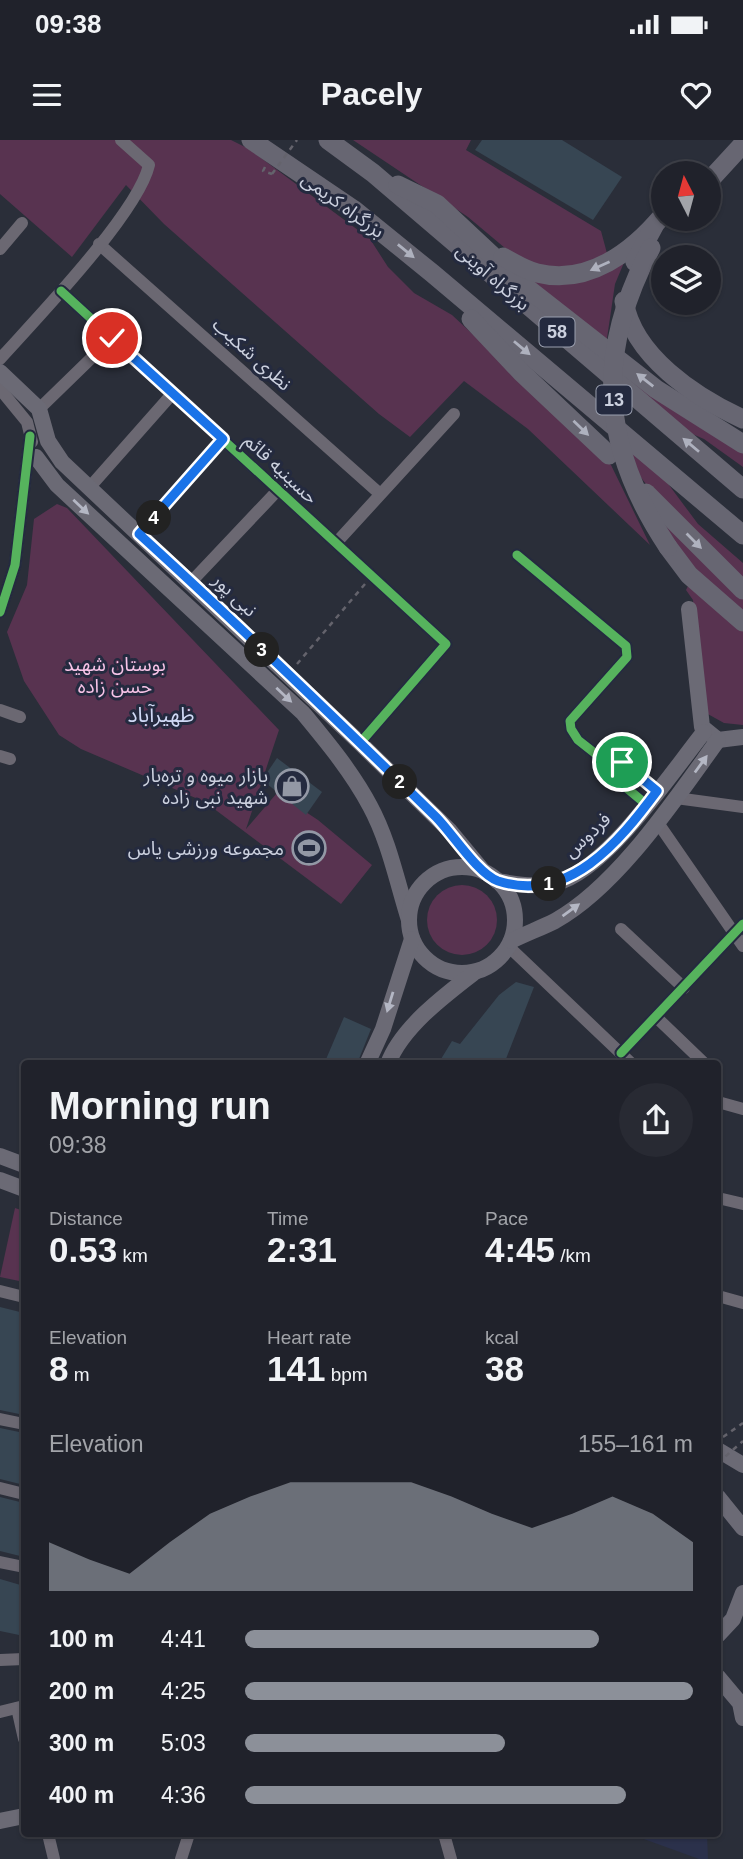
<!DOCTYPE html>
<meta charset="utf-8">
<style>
:root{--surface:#20222b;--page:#282a33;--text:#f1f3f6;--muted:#a2a4a9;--line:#3d3f47;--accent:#8c9099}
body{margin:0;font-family:Arial,"Noto Sans Arabic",sans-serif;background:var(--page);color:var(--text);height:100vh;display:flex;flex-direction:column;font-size:26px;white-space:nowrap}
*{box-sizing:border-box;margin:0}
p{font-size:23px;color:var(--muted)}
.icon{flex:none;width:38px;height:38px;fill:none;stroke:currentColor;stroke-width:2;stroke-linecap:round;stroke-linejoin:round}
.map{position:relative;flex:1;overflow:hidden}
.sheet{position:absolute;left:21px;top:920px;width:700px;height:777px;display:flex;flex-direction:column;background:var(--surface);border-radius:7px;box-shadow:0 2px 5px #0004,0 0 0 2px var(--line)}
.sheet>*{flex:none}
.needle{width:46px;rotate:354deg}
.tools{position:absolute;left:651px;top:21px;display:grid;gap:14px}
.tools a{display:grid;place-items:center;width:70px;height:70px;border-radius:50%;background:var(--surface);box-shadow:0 2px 5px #0004,0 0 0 2px var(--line);font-size:35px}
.pin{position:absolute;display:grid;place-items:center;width:60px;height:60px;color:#fff;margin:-30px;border:4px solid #fff;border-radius:50%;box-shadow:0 2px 7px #0007}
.km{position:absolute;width:35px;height:35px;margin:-18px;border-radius:50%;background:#222;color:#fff;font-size:19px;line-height:35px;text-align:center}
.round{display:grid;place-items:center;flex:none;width:74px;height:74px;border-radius:37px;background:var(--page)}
.overview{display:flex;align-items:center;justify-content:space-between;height:119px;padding:0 28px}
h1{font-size:38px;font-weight:700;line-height:52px}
.metrics{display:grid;grid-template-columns:repeat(3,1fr);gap:10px;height:119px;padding:7px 28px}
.metrics div{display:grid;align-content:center}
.metrics b{font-size:35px;font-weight:700}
.metrics small{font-size:19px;font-weight:400}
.metrics p{font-size:19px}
.chart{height:196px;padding:14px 28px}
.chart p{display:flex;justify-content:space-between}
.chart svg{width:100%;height:126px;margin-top:7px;fill:var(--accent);opacity:.7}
ul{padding:0 28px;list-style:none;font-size:23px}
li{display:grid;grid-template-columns:112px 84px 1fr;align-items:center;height:52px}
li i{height:18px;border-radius:9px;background:var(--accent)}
.status{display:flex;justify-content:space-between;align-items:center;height:49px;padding:0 35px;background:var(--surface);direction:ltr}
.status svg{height:19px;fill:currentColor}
header{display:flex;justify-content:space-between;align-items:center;height:91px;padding:0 28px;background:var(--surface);font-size:32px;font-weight:700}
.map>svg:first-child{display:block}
.built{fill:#2b314b}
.green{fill:#583350}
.building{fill:#374653}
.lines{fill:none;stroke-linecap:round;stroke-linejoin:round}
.path{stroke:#64636c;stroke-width:2.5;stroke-dasharray:5 5;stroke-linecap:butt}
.minor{stroke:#6b6872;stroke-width:12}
.major{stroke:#6b6a75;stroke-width:16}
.highway{stroke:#676672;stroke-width:19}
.path-bridge{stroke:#64636c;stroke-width:2.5;stroke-dasharray:5 5;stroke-linecap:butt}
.highway-bridge{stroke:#676672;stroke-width:19}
.cycleway-casing{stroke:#242a3f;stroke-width:13}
.cycleway{stroke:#56b35d;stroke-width:9}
.oneway{fill:#aeb1be}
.oneway2{fill:#b4b7c4}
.route-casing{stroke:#fff;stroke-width:14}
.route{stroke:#1a73e8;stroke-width:9}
.labels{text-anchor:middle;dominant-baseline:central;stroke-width:6;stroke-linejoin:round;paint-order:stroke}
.shield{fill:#242a3f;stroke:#9a9faf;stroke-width:2}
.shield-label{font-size:18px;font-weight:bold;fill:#ccd1df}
.street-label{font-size:19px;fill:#ccd1df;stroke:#242a3f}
.park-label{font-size:19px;fill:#f8c4e8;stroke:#242a3f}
.poi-label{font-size:19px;fill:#ccd1df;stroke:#242a3f;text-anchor:end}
.neighbourhood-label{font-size:21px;fill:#d0d9f5;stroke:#242a3f}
</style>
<div class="status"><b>09:38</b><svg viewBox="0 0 49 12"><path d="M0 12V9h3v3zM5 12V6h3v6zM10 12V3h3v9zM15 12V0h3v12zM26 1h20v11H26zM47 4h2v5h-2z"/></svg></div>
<header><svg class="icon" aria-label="menu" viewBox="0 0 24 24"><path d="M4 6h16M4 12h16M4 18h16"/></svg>Pacely<svg class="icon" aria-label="heart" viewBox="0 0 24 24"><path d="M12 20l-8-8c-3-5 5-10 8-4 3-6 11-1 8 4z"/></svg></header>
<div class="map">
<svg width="743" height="1719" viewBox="0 0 743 1719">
<rect width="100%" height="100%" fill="#2a2e39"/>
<path class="built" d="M630,1694h77l1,25h-9z"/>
<g class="green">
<path d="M0,0h231l18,9 121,90 18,28 26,26 38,22 140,130 19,20 39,80 -122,-116 -64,-48 -54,56 -31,-23 -215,-190 -38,-39 -54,72 -72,-63z"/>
<path d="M353,0h118l-5,10 135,81 7,26 -47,14 -43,-12 -50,-42z"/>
<path d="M628,113l-13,31 -9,61 -91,-76 23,9z"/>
<path d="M624,237l119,70v20l-39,-28 -14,-6z"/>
<path d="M630,308l33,29 35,47 45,39v22l-80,-79 -24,-31z"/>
<path d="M57,364l10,4 212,222 -33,99 31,-36 41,27 54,45 -31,39 -136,-102 -124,-53 -22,-14 -35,-54 -17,-49 20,-47 7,-66z"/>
<path d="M655,375l88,82v18l-48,-45z"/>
<path d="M688,446l55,45v94l-19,-2 -18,-10 -13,-113 -7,-10z"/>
<circle cx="462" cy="780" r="35"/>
<path d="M15,1068l9,3v71l-24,-5z"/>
</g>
<g class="building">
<path d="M482,0h80l60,37 -29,43 -118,-70z"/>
<path d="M277,618l45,34 -16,23 -44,-35z"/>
<path d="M516,842l18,5 -30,77h-66l14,-23 8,3 39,-49z"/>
<path d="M344,877l27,12 -14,35h-33z"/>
<path d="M0,1167l24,6v102l-24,-5z"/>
<path d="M0,1288l24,5v52l-24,-6z"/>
<path d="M0,1357l24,6v54l-24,-6z"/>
<path d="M0,1439l24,7v50l-24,-5z"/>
</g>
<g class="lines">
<g class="path">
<path d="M265,27l-2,4 9,3"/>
<path d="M297,524l68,-80"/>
<path d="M723,1297l20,-14"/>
</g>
<g class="minor">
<path d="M99,104l280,249"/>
<path d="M0,109l22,-26"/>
<path d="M61,151l385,353 -86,99"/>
<path d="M0,219c36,-40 138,-146 149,-194l-28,-25"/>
<path d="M0,249l27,33 5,20"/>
<path d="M39,269l73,-71"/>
<path d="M89,348l84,-95"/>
<path d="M139,394l84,-95"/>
<path d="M336,403l118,-129"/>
<path d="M517,415l109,91 1,11 -57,64 1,8 7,11 28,22 5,13 36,30"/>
<path d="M191,442l87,-92"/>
<path d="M0,472l15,-47 15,-129"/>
<path d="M0,570l20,7"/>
<path d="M0,616l10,3"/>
<path d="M606,622h16l35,29"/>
<path d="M676,658l67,9"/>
<path d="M658,683l85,123"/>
<path d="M621,789l63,59"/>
<path d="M508,806l124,118"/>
<path d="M656,877l49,47"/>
<path d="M621,913l122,-129"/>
<path d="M718,962l25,7"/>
<path d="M718,1058l25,6"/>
<path d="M0,1151l24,6"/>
<path d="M718,1156l25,7"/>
<path d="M0,1279l24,5"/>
<path d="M0,1348l24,6"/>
<path d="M0,1422l24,5"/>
<path d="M0,1520l24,-1"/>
<path d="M17,1568l7,31"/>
<path d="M0,1572l24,-6"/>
<path d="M48,1694l6,25"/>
<path d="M444,1694l7,25"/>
<path d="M181,1719l8,-25"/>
</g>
<g class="major">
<path d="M0,232l39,37 9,32 14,21 298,281 90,88 34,41"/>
<path d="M36,317l21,28 246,228c24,29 49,59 67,93 19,35 27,76 39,114"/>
<path d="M689,469l13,118 16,13 25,-3"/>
<circle cx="462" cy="780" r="53"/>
<path d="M497,741c19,3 40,7 59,2 51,-13 115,-110 148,-151"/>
<path d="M511,801c14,-7 30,-13 44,-20 63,-35 121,-123 163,-181"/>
<path d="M367,924l16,-35 29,-90"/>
<path d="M388,924c13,-36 57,-69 87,-92"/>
<path d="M0,1016l24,9"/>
<path d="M0,1040l24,9"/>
<path d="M718,1310l25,15"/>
<path d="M718,1357l25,31"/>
<path d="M718,1495l15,-16 10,-26"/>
<path d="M718,1537l22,26 3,15"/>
<path d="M0,1681l24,-5"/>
</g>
<g class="highway">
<path d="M251,0l102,69 79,64 311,262"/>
<path d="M328,0l45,33 370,316"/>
<path d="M709,41l34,-37"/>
<path d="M398,45l39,19 90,84 129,101 87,55"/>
<path d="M503,117c11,6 22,13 34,16 51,13 96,-22 126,-58"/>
<path d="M635,122l19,-36"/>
<path d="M624,161c9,55 71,96 119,118"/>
<path d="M471,179l50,53 88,83"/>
<path d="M646,353l97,97"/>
<path d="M668,407l21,28 54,47"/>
</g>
<g class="path-bridge">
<path d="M272,34l25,-34"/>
<path d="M718,1323l25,-22"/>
</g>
<path class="highway-bridge" d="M651,108c-57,107 -50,198 17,299"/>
<defs>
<g id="cycleway">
<path d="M61,151l385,353 -86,99"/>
<path d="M517,415l109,91 1,11 -57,64 1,8 7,11 28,22 5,13 36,30"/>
<path d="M0,472l15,-47 15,-129"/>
<path d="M621,913l122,-129"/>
</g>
</defs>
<use href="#cycleway" class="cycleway-casing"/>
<use href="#cycleway" class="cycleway"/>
</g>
<defs><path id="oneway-solid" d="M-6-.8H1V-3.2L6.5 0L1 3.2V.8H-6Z" transform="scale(1.75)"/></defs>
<g class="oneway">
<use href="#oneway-solid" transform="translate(406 111) rotate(39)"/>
<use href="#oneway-solid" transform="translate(600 126) rotate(156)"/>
<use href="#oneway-solid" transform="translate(522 208) rotate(40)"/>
<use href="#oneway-solid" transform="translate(645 240) rotate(-142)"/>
<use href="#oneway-solid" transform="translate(581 288) rotate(44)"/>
<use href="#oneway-solid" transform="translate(691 305) rotate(-140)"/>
<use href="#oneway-solid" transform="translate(694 401) rotate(45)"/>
</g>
<g class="oneway2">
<use href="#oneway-solid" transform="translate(81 367) rotate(43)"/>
<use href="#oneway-solid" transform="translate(284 555) rotate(43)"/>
<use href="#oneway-solid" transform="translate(701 624) rotate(-54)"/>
<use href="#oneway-solid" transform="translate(571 770) rotate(-36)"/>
<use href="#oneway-solid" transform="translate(390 862) rotate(107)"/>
</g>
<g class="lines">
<defs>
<path id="route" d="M112,198l111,101 -84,95c101,92 199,187 297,283 16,16 42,57 62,64 71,23 121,-39 159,-90l-35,-29"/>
</defs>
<use href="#route" class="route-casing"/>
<use href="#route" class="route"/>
</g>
<defs>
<symbol id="shop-ring" viewBox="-11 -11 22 22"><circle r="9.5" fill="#242a3f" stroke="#9398a5" stroke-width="1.5"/><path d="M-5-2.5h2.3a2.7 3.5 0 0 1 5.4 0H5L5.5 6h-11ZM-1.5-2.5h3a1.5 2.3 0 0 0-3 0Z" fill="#9398a5"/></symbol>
<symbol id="stadium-ring" viewBox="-11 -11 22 22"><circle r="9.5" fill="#242a3f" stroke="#9398a5" stroke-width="1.5"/><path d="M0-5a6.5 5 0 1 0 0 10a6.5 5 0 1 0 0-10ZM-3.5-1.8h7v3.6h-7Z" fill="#9398a5"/></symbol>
</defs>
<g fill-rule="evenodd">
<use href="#shop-ring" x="273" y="627" width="38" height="38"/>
<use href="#stadium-ring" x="290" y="689" width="38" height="38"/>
</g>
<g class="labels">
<g class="shield">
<rect x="539.5" y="177.5" width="35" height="29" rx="5"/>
<rect x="596.5" y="245.5" width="35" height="29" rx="5"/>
</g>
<g class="shield-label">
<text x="557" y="192">58</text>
<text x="614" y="260">13</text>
</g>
<g class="street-label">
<text transform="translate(343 65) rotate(36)">بزرگراه کریمی</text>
<text transform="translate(493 137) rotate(41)">بزرگراه آوینی</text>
<text transform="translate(252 214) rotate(42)">نظری شکیب</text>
<text transform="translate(281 329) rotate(43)">حسینیه قائم</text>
<text transform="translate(235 455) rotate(44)">نبی پور</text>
<text transform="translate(587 695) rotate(-43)">فردوس</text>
</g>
<g class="park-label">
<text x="115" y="524">بوستان شهید<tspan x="115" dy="22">حسن زاده</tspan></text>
</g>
<g class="poi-label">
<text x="268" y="635">بازار میوه و تره‌بار<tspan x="268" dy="22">شهید نبی زاده</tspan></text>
<text x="284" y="708">مجموعه ورزشی یاس</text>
</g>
<g class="neighbourhood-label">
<text x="161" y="574">ظهیرآباد</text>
</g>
</g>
</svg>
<div class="tools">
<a><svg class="needle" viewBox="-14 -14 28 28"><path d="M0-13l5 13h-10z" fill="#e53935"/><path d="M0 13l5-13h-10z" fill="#a2a4a9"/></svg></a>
<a><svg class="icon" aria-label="layers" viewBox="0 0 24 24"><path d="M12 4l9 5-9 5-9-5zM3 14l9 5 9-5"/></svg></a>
</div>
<div class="pin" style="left:622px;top:622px;background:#1e9e55"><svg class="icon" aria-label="arrive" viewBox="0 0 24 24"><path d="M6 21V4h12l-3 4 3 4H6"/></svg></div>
<div class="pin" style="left:112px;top:198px;background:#d93025"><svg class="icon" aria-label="check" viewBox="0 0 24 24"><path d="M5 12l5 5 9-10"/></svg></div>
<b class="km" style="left:549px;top:744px">1</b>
<b class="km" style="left:400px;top:642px">2</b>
<b class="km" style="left:262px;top:510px">3</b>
<b class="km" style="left:154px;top:378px">4</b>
<section class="sheet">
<div class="overview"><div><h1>Morning run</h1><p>09:38</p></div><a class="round"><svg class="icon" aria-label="share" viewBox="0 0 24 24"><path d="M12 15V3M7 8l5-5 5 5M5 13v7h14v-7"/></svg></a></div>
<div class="metrics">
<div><p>Distance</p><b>0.53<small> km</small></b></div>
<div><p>Time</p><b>2:31</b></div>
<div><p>Pace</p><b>4:45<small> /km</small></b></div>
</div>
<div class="metrics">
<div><p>Elevation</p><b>8<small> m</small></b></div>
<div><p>Heart rate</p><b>141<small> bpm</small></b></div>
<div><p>kcal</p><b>38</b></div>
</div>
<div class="chart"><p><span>Elevation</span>155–161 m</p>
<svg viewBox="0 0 160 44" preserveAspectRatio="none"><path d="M0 44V27L10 33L20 38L30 27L40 17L50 11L60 6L70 6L80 6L90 6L100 11L110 17L120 22L130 17L140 11L150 17L160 27V44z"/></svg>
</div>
<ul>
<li><b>100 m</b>4:41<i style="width:79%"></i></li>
<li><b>200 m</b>4:25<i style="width:100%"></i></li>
<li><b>300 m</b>5:03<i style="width:58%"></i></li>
<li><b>400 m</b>4:36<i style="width:85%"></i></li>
</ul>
</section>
</div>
